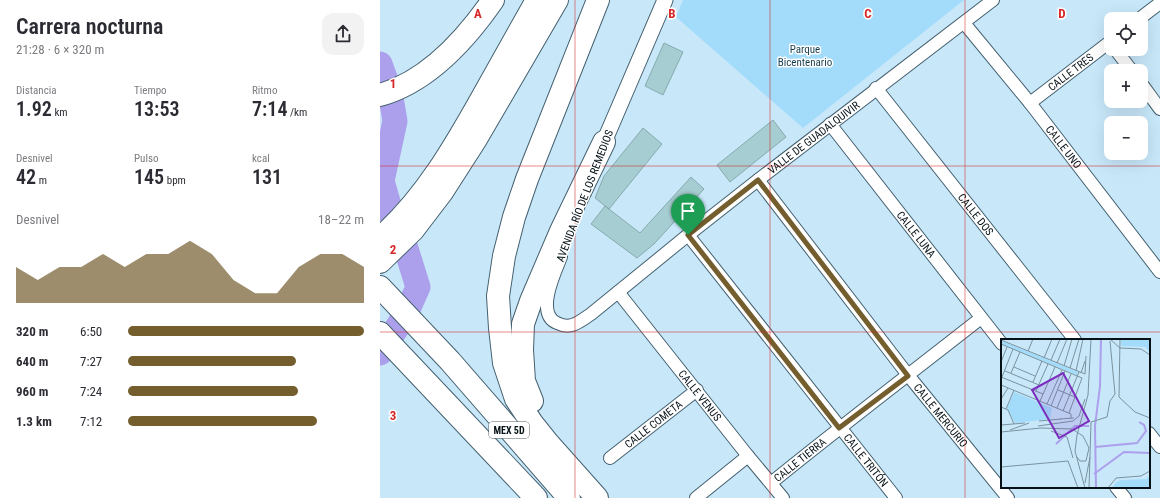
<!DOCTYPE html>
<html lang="es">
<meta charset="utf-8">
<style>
:root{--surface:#fff;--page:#f2f2f3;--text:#2b2b33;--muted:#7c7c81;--accent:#745e2e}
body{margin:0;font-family:"Roboto Condensed",sans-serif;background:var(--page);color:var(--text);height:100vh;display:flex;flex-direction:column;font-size:15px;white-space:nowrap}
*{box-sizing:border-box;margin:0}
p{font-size:13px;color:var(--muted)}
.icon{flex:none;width:22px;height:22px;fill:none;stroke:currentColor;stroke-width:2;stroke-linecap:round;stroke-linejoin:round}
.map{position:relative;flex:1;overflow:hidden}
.panel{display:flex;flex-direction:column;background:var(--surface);width:380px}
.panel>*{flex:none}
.buttons{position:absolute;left:724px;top:12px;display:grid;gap:8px}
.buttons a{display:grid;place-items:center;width:44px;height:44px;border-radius:8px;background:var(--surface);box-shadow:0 4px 16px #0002;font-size:20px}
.pin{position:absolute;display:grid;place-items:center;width:34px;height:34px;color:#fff;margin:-41px -17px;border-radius:50% 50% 50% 0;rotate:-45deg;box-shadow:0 0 4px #0007}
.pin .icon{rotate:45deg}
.round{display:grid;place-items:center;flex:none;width:42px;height:42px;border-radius:12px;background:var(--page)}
.summary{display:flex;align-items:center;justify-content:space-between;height:68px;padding:0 16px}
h1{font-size:22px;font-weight:600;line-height:30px}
.figures{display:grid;grid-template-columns:repeat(3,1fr);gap:6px;height:68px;padding:4px 16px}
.figures div{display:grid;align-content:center}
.figures b{font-size:20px;font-weight:600}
.figures small{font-size:11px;font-weight:400}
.figures p{font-size:11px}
.chart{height:112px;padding:8px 16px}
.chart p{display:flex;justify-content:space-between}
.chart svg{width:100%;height:72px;margin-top:4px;fill:var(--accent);opacity:.7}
ul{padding:0 16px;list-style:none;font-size:13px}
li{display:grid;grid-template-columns:64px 48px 1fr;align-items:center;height:30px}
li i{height:10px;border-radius:5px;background:var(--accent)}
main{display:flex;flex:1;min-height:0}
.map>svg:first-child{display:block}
.green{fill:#a3dcfb}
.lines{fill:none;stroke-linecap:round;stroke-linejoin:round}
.river{stroke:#aca0ec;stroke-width:25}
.building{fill:#a6cdd1;stroke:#85abaf}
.minor-casing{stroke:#44606f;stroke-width:14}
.tertiary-casing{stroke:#44606f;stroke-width:17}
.motorway-casing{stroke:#44606f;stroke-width:24}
.minor{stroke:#fff;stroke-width:12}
.tertiary{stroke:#fff;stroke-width:15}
.motorway{stroke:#fff;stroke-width:22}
.route-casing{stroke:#fff;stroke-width:8}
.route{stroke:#745e2e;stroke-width:5}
.grid{fill:none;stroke:#d62828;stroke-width:1;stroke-opacity:0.55}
.labels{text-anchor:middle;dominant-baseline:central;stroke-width:3;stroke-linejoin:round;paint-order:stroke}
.shield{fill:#fff;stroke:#51585d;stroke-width:1}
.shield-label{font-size:10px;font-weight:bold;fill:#061117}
.park-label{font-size:11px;fill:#153d50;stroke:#fff}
.street-label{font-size:11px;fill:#061117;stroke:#fff}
.inset-river{fill:none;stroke:#aca0ec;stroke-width:2}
.inset-road{fill:none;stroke:#7a929f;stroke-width:1}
.view{fill:#7b2cbf;fill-opacity:0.15;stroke:#7b2cbf;stroke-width:2}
.inset-edge{fill:none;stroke:#061117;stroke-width:2}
.grid-label{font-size:13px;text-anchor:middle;font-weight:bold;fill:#d62828;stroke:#fff;stroke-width:3;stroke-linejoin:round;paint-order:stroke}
</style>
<main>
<section class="panel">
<div class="summary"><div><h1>Carrera nocturna</h1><p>21:28 · 6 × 320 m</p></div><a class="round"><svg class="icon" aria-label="share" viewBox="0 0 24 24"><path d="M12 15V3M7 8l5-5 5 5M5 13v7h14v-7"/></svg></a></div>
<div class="figures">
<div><p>Distancia</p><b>1.92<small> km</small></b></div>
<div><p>Tiempo</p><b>13:53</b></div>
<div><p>Ritmo</p><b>7:14<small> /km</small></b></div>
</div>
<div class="figures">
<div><p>Desnivel</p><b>42<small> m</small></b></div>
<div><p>Pulso</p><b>145<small> bpm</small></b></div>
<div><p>kcal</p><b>131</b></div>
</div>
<div class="chart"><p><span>Desnivel</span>18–22 m</p>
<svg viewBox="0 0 160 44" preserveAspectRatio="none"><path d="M0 44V22L10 30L20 22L30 22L40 14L50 22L60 14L70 14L80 6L90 14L100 30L110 38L120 38L130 22L140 14L150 14L160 22V44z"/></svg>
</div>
<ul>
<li><b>320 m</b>6:50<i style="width:100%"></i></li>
<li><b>640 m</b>7:27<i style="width:71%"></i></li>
<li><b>960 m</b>7:24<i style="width:72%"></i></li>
<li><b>1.3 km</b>7:12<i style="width:80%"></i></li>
</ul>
</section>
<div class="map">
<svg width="780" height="498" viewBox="0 0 780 498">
<rect width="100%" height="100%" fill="#c8e8fa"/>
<path class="green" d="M303,0h281l-161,128 -127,-111z"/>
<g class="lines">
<path class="river" d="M0,64l10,28 5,29 -13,60 13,45 8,13 15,48 -12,27 -26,39"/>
</g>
<g class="building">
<path d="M284,43l19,9 -20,43 -18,-9z"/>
<path d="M393,120l13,17 -56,45 -13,-17z"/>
<path d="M263,128l19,16 -53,65 -14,-11 9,-22z"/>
<path d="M311,177l13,12 -50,55 -17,14 -46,-34 14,-18 35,27z"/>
</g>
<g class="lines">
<defs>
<g id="minor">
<path d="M759,19l21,-16"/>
<path id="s1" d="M584,23l66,80 130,169"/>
<path d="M735,49l17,22"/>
<path d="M761,83l19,26"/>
<path id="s2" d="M496,88l199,252"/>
<path id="s3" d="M650,103l81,-62"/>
<path id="s4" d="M450,124l172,220"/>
<path id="s5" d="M378,180l150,195 100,123"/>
<path id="s6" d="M308,235l208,263"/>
<path id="s7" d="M181,257c-6,15 -26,57 -4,66 14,7 22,-1 34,-9l97,-79 70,-55 235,-180"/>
<path id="s8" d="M238,292l130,164 35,42"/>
<path d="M769,433l11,14"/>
<path id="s9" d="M230,458l87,-68"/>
<path id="s10" d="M391,483c69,-56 140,-110 210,-165"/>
<path d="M736,487l9,11"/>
<path d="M316,498l52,-42"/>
</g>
<path id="tertiary" d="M224,142l61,-142"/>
<g id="motorway">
<path d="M0,95c47,-13 86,-56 113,-95"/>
<path d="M0,238c44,-38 75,-92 103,-142 18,-32 36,-64 54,-96"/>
<path d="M0,262l33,-32 29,-38 34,-53 81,-139"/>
<path d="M0,287l70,74 119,137"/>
<path d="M0,333l156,165"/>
<path d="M152,401l-8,-20 -2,-31 1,-26 8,-23 30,-70 43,-89"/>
<path d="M217,498l-49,-55 -16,-20 -16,-24 -12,-36 -4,-35 -2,-32 6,-40 10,-39 13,-38 71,-179"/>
</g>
</defs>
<use href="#minor" class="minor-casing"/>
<use href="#tertiary" class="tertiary-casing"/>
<use href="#motorway" class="motorway-casing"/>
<use href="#minor" class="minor"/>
<use href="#tertiary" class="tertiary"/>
<use href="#motorway" class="motorway"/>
</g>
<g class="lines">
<defs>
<path id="route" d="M378,180l150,196 -69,52 -151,-193z"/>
</defs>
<use href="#route" class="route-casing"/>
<use href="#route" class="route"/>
</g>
<path class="grid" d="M195,0v498M390,0v498M585,0v498M0,166h780M0,332h780"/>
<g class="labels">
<rect class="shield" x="109" y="422" width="40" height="16" rx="3"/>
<g class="shield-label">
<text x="129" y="430">MEX 5D</text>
</g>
<g class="park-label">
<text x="425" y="49">Parque<tspan x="425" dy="13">Bicentenario</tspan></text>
</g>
<g class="street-label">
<text stroke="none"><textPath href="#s3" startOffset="51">CALLE TRES</textPath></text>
<text stroke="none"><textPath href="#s7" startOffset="394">VALLE DE GUADALQUIVIR</textPath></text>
<text stroke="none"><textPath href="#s1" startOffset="159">CALLE UNO</textPath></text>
<text transform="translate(205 196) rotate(-69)">AVENIDA RÍO DE LOS REMEDIOS</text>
<text stroke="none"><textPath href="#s2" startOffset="161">CALLE DOS</textPath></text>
<text stroke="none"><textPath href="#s4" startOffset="140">CALLE LUNA</textPath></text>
<text stroke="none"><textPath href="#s8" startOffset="132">CALLE VENUS</textPath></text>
<text stroke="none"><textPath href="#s5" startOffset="298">CALLE MERCURIO</textPath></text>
<text stroke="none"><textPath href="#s9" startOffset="55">CALLE COMETA</textPath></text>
<text stroke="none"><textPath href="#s10" startOffset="37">CALLE TIERRA</textPath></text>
<text stroke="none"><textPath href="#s6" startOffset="287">CALLE TRITÓN</textPath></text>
</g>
</g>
<g transform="translate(621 339)">
<rect width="149" height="149" fill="#c8e8fa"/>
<path d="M120,0h29v13l-5,-5 -24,-1zM1,2l76,31 -1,3 -76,-31zM13,53l38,16 -2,11 -35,4 -8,-15zM149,137v12h-38l4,-6 5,-2 25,-1z" fill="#a3dcfb"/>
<path class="inset-river" d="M55,105l19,-18h14M94,108l42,-4 9,-12 -2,-6 -5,-3M93,135l30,-22 26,1M95,149l-1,-62 5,-40 1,-47"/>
<path class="inset-road" d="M109,0l10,9 21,1 9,6M119,0l-1,58 16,15 15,6M0,1l84,34 1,-18M0,5l81,34 -13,35M27,12l5,-12M43,19l8,-19M50,21l9,-21M0,23l6,-15M56,24l10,-24M63,27l8,-27M13,28l21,9M69,29l9,-29M4,32l34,14M75,32l7,-32M10,34l9,-21M80,34l4,-12M0,38l42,17M1,38l11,-28M32,43l9,-21M0,46l70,29v4M57,51l17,7M35,52l12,-27M0,60l7,-11M39,62l15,-34M46,65l15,-34M50,67l14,-35M0,68l7,3 6,14M56,69l14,-34M5,70l8,-19M62,72l16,-39M59,80l14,-1M38,82l22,-2M0,86l24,-2M37,87l35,-5 6,-5 6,-17M9,91l19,-7M50,92l16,6 6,21M0,93l40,-4 31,1 11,7 6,12 -3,13h-6l-3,-4M0,128l67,-6 10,27M84,144l5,-26M84,149l-10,-37 2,-16 11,-40 3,-56M88,149l2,-66 16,-5 3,-16 5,-7 -5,-53M107,149l8,-10 25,-2 9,-5"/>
<path class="view" d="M62,34l26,48 -30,17 -27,-48z"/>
<rect width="149" height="149" class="inset-edge"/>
</g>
<g class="grid-label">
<text x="98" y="18">A</text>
<text x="292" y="18">B</text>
<text x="488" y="18">C</text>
<text x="682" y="18">D</text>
<text x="13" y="88">1</text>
<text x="13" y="254">2</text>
<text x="13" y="420">3</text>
</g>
</svg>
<div class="buttons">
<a><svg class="icon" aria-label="locate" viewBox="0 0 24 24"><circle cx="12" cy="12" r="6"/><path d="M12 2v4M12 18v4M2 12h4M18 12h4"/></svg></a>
<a>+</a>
<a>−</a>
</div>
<div class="pin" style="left:308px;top:235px;background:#1e9e55"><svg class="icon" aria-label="arrive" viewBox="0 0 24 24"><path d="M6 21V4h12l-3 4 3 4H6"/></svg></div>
</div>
</main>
